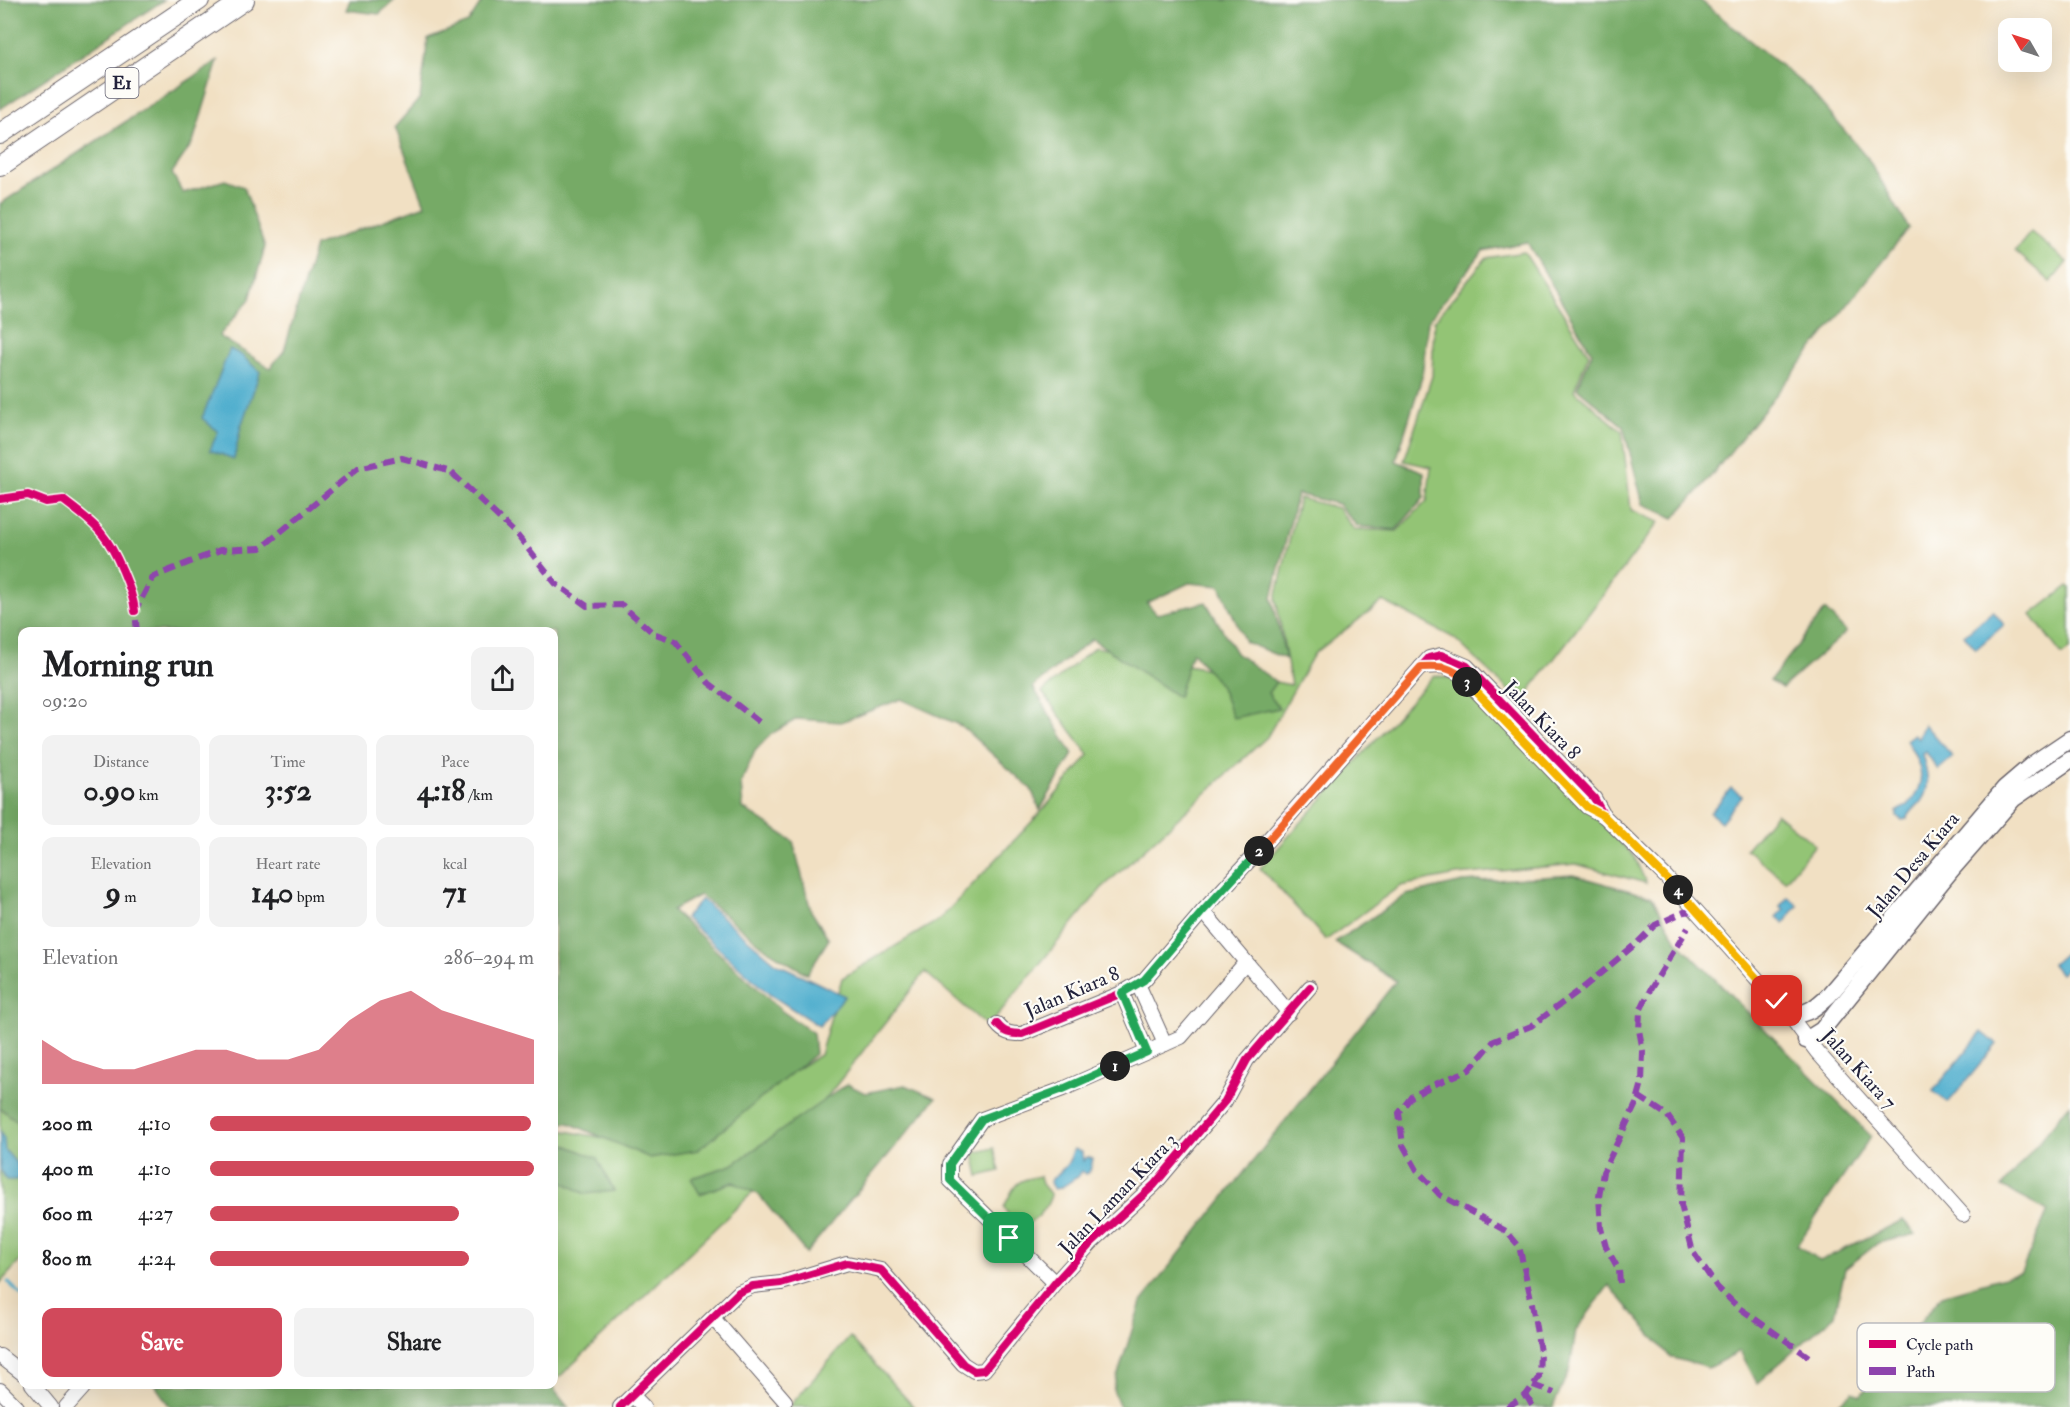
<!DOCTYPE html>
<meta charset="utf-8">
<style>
:root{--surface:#fff;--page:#f2f2f2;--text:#202124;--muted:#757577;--accent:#d1495b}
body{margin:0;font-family:"IM FELL Double Pica",serif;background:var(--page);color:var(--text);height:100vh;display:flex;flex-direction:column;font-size:22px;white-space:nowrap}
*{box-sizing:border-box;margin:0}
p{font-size:20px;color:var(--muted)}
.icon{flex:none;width:33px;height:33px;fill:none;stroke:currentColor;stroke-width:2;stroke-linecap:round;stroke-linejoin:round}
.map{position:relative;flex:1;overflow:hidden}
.side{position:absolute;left:18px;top:627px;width:540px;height:762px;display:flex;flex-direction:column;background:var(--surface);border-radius:12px;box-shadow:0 6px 24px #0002}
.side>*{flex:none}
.needle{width:39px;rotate:309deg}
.fabs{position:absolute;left:1998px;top:18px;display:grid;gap:12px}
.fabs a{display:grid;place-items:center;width:54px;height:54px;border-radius:12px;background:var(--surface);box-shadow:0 6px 24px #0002;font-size:30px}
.pin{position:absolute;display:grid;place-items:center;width:51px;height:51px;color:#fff;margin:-26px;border-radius:12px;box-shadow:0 3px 9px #0006}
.km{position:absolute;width:30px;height:30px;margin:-15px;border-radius:50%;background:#222;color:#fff;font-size:16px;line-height:30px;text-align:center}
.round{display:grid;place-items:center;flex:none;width:63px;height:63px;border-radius:12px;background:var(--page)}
.summary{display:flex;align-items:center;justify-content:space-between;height:102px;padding:0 24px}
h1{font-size:33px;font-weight:700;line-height:45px}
.stats{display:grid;grid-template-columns:repeat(3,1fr);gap:9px;height:102px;padding:6px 24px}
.stats div{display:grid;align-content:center;border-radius:12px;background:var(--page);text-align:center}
.stats b{font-size:30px;font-weight:700}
.stats small{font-size:16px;font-weight:400}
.stats p{font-size:16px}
.chart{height:168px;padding:12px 24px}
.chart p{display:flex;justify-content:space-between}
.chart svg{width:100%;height:108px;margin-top:6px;fill:var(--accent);opacity:.7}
.primary-button{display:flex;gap:12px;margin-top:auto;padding:12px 24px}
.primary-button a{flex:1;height:69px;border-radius:12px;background:var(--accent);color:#fff;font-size:24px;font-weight:700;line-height:69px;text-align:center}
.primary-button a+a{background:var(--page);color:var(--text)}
ul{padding:0 24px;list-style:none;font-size:20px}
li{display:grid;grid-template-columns:96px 72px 1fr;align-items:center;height:45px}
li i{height:15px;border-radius:8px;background:var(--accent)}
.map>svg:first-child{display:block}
.green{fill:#93c474;stroke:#5a7358;stroke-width:1.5}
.forest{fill:#76aa66;stroke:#4c6650;stroke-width:1.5}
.water{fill:#50aece;stroke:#396884;stroke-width:1.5}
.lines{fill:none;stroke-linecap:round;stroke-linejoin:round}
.stream{stroke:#50aece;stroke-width:3}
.minor-casing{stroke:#6a646b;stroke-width:16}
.major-casing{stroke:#6a646b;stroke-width:19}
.highway-casing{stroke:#6a646b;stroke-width:22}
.minor{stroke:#fff;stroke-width:14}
.major{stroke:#fff;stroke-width:16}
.highway{stroke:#fff;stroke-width:20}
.quiet{stroke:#8e44ad;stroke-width:6;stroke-dasharray:12 6;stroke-linecap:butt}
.cycleway-casing{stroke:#fdfcf7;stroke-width:11}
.cycleway{stroke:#d6006c;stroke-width:8}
.split-1-casing{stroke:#fff;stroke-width:12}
.split-2-casing{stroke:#fff;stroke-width:12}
.split-3-casing{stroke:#fff;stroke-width:12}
.split-4-casing{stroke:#fff;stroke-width:12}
.split-5-casing{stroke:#fff;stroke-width:12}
.split-1{stroke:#22a559;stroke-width:8}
.split-2{stroke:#22a559;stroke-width:8}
.split-3{stroke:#f0652b;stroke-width:8}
.split-4{stroke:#f5b400;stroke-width:8}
.split-5{stroke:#f5b400;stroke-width:8}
.labels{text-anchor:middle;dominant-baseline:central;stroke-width:4.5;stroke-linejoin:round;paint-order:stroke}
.shield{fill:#fdfcf7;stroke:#646373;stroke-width:1.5}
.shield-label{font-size:18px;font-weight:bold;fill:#22223b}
.street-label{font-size:20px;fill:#22223b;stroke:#fdfcf7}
.key{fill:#fdfcf7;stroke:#bbbbbf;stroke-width:1.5}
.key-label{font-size:16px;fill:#22223b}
</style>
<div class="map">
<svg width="2070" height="1407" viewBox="0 0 2070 1407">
<rect width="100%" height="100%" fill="#fdfcf7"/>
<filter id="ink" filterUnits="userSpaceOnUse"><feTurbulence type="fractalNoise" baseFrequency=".0167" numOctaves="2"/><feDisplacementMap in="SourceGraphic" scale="12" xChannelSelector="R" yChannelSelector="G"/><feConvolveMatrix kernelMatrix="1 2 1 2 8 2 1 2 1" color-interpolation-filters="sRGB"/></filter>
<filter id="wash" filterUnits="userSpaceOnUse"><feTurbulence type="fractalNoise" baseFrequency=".008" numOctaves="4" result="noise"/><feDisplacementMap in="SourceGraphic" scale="24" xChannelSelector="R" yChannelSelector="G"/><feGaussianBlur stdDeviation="1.35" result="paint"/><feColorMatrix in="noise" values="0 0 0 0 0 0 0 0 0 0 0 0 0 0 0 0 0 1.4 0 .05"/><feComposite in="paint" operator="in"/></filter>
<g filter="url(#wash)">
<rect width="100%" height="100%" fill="#f1e0c3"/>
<g class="green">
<path d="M2031,232l36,30 -16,20 -36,-31z"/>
<path d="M1524,252l65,102 -15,36 48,41 9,79 28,12 -138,180 -67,-64 -71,-37 -69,53 -47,83 -166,152 -113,138 -63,-55 -174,222 -197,188v-253l111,20 155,-94 22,-77 97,-58 104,-110 46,-55 -47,-63 53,-45 196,38 -15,-86 23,-101 39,10 16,21 43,2 30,-30 4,-34 -27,-6 28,-85 2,-55 52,-63z"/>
<path d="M2068,586l2,2v61l-8,6 -31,-40z"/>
<path d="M1434,675l30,6 170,175 12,27 -70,-19 -119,11 -57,11 -74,54 -66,-72z"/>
<path d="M1776,813l39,32 -30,36 -39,-32z"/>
<path d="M0,1108l22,17v134l-22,24z"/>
<path d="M994,1148l6,23 -21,5 -5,-23z"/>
<path d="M1040,1176l2,8 9,11c-7,24 -33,44 -47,12 11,-22 10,-27 36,-31z"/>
<path d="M850,1337l64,70h-125z"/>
</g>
<g class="forest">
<path d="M0,0h164l-164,109z"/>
<path d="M350,0h45l-16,14 -33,-4z"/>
<path d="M483,0h1217l108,88 59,69 42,71 -206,258 -29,32 -31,-14 -20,-78 -46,-38 15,-35 -65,-111 -44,9 -55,70 -6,56 -26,84 28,11v26l-28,32 -39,-4 -19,-22 -41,-10 -25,104 14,61 -41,-17 -25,-56 -31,-3 -42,20 10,11 49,-12 30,51 40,29 -8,11 11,15 -46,10 -13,-33 -28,-33 -14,45 -86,-58 -59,48 40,67 -33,56 -9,-21 -70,-63 -60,-27 -60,23 -44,-3 -26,15 -16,17 -14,32 2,25 50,33 18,70 18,28 -22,35 -38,-23 -69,-56 -28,15 110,101 31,22 2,21 -117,96 -48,8 -81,-35h-15v-491h-532v493l-22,-17v-904l218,-143 -25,81 -21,31 11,20 42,-13 19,7 21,60 -15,52 -31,37 51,32 14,-17 31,-105 110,-41 -30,-78 25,-29 8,-60 40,-15z"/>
<path d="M1825,610l21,22 -64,56 -12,-7z"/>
<path d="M1573,875l79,22 25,44 194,195 -74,109 23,16 83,-41 13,14 -38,9 -33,26 -10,46 -78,68 -17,-32 -32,17 -38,-11 -61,-72 -33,45 -6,38 -17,39h-433l-7,-17 28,-88 255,-321 -61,-39 71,-47 57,-13z"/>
<path d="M847,1084l18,9 40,-8 31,13 -130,155 -48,-59 -25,-12 -33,12 -9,-16 41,-13z"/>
<path d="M2070,1104v303h-235l18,-16 7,5 82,-101 79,-23 27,-61 -46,-24z"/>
<path d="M554,1140l43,18 17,33 -29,3 -31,-17z"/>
<path d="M155,1385h398l1,5 14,17h-398z"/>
</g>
<g class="water">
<path d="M230,349l11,6 19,17 -19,54 -7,33 -24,-9 8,-18 -16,-14z"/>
<path d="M1993,611l11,14 -28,24 -12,-14z"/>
<path d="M1924,724l29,33 -15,13 -12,-18 -4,2c4,15 10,31 0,46 -5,7 -12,11 -15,19l-6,1 -4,-4v-4c4,-5 7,-3 11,-7 21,-23 13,-41 -2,-65l8,-6 4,4z"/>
<path d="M1731,788l11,8 -21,26 -11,-9z"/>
<path d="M1788,897l10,8 -14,18 -7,-6 7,-8 -4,-3z"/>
<path d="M701,899l75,64 69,33 -26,30 -50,-32 -84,-76z"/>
<path d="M2070,948v18l-10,8 -8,-10z"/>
<path d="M1982,1032l15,12 -49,59 -15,-12z"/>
<path d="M0,1132l4,7 1,11 12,14 4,11 -5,5h-10l-6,-12z"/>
<path d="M1074,1149l8,3 1,9 4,-4 6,2 -3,12 -4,3 -5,-3 -3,6c-8,3 -15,12 -23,12l-4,-4 -1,-4c5,-5 15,-13 18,-18 3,-4 3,-10 6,-14z"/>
</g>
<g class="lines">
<g class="stream">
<path d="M8,1282l14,14"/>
<path d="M67,1384l2,5"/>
</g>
</g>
</g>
<g filter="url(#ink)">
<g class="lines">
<defs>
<g id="minor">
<path d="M1421,667l22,-1 17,8 127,133 17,9 62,61 124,139 27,36 146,163"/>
<path d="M1203,911l86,102"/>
<path d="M1138,984l27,60"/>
<path d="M1122,993l25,59"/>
<path d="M997,1024c7,9 13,10 25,10l100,-41 22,-13 59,-69 55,-60 171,-193 12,-3 26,11 127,132 10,18"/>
<path d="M1055,1283l-105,-103v-16l32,-45 81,-30 118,-52 65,-75"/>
<path d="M713,1318l72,83"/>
<path d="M0,1356l22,17"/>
<path d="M32,1384l19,23"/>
<path d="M0,1390l17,17"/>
<path d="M633,1396l11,11"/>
<path d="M66,1407l17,-19 -4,-4"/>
<path d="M620,1407l119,-115 14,-6 28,-3 66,-20 34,7 82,94 11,7 10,-1 71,-87 37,-41 62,-57 71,-84 22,-41 63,-73"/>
</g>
<g id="major">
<path d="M1790,1016c19,-3 24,-7 38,-20l177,-208 28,-24 37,-25"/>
<path d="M1806,1040l16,-10 129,-160 62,-71 57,-39"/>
</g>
<g id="highway">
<path d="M0,134l199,-134"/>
<path d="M0,166l244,-166"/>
</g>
</defs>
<use href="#minor" class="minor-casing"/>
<use href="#major" class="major-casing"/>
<use href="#highway" class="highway-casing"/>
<use href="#minor" class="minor"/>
<use href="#major" class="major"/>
<use href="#highway" class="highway"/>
<g class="quiet">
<path d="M137,632l-2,-21 18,-34 67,-27 41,-2 97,-80 44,-10 49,14 66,63 38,48 32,23 35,-1 31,28 22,8 34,42 54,42"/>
<path d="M1638,1096l29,19 16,23 -2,67 12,47 24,35 21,20 74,52"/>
<path d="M1620,1283l-1,-13 -13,-23 -5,-19 -2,-31 4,-25 33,-68 6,-21 1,-32 -4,-21 1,-19 10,-21 38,-62"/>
<path d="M1533,1385l21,8"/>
<path d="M1526,1395l7,12"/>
<path d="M1507,1407l19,-12 13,-18 1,-25 -8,-49 -13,-57 -13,-15 -66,-36 -23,-25 -14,-25 -4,-32 12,-16 22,-12 36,-15 25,-29 37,-15 53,-39 54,-45 17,-17 29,-13 12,-1"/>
</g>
<defs>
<g id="cycleway">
<path d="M0,499l28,-4 18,7 17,-2c13,10 29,21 39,34 13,15 31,57 33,77"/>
<path d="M997,1024c7,9 13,10 25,10l100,-41 22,-13 59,-69 55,-60 171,-193 12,-3 26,11 127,132 10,18"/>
<path d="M620,1407l119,-115 14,-6 28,-3 66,-20 34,7 82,94 11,7 10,-1 71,-87 37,-41 62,-57 71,-84 22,-41 63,-73"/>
</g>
</defs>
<use href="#cycleway" class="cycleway-casing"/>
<use href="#cycleway" class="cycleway"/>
</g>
</g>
<g class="lines" filter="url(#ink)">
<defs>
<path id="split-1" d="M1009,1238l-59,-58v-16l32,-45 81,-30 52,-23"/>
<path id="split-2" d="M1115,1066l32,-14 -25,-59 22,-13 59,-69 56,-60"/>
<path id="split-3" d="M1259,851l162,-184c20,-1 31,-1 46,15"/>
<path id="split-4" d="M1467,682l120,125 17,9 74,74"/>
<path id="split-5" d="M1678,890l99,111"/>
</defs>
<use href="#split-1" class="split-1-casing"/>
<use href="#split-2" class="split-2-casing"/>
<use href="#split-3" class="split-3-casing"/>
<use href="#split-4" class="split-4-casing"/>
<use href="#split-5" class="split-5-casing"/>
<use href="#split-1" class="split-1"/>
<use href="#split-2" class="split-2"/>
<use href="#split-3" class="split-3"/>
<use href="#split-4" class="split-4"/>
<use href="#split-5" class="split-5"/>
</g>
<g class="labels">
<rect class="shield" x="105.5" y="68" width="33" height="30" rx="4.5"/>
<g class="shield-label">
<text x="122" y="83">E1</text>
</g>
<g class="street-label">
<text transform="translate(1542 720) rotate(46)">Jalan Kiara 8</text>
<text transform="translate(1913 865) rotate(-50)">Jalan Desa Kiara</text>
<text transform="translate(1072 992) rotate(-23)">Jalan Kiara 8</text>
<text transform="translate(1859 1069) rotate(48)">Jalan Kiara 7</text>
<text transform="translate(1118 1194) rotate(-46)">Jalan Laman Kiara 3</text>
</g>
</g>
<rect x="1857" y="1323" width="198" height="69" rx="9" class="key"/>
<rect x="1869" y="1340" width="27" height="8" fill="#d6006c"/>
<rect x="1869" y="1367" width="27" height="8" fill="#8e44ad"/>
<g class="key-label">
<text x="1906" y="1350">Cycle path</text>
<text x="1906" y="1377">Path</text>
</g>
</svg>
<div class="fabs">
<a><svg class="needle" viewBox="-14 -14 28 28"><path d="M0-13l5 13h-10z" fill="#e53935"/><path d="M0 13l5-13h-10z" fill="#757577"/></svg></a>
</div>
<div class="pin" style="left:1009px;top:1238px;background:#1e9e55"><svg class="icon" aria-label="arrive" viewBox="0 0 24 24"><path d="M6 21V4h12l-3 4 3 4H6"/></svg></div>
<div class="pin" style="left:1777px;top:1001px;background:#d93025"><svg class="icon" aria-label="check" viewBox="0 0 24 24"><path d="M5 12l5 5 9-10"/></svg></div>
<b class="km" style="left:1115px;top:1066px">1</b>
<b class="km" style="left:1259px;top:851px">2</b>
<b class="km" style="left:1467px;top:682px">3</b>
<b class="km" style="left:1678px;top:890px">4</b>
<section class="side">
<div class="summary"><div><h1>Morning run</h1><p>09:20</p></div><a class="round"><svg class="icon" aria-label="share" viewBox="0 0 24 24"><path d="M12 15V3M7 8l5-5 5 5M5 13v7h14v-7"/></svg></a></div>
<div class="stats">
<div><p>Distance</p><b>0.90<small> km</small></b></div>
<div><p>Time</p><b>3:52</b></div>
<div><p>Pace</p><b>4:18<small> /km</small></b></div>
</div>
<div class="stats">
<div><p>Elevation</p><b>9<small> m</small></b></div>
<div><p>Heart rate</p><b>140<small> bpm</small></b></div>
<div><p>kcal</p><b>71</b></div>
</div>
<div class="chart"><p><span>Elevation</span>286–294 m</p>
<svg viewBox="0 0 160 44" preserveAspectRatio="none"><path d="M0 44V26L10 34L20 38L30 38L40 34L50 30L60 30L70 34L80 34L90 30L100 18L110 10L120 6L130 14L140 18L150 22L160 26V44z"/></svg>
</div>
<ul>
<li><b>200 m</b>4:10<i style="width:99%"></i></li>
<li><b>400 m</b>4:10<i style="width:100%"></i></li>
<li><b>600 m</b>4:27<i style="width:77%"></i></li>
<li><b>800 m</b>4:24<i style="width:80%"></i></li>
</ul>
<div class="primary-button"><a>Save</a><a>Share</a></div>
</section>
</div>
